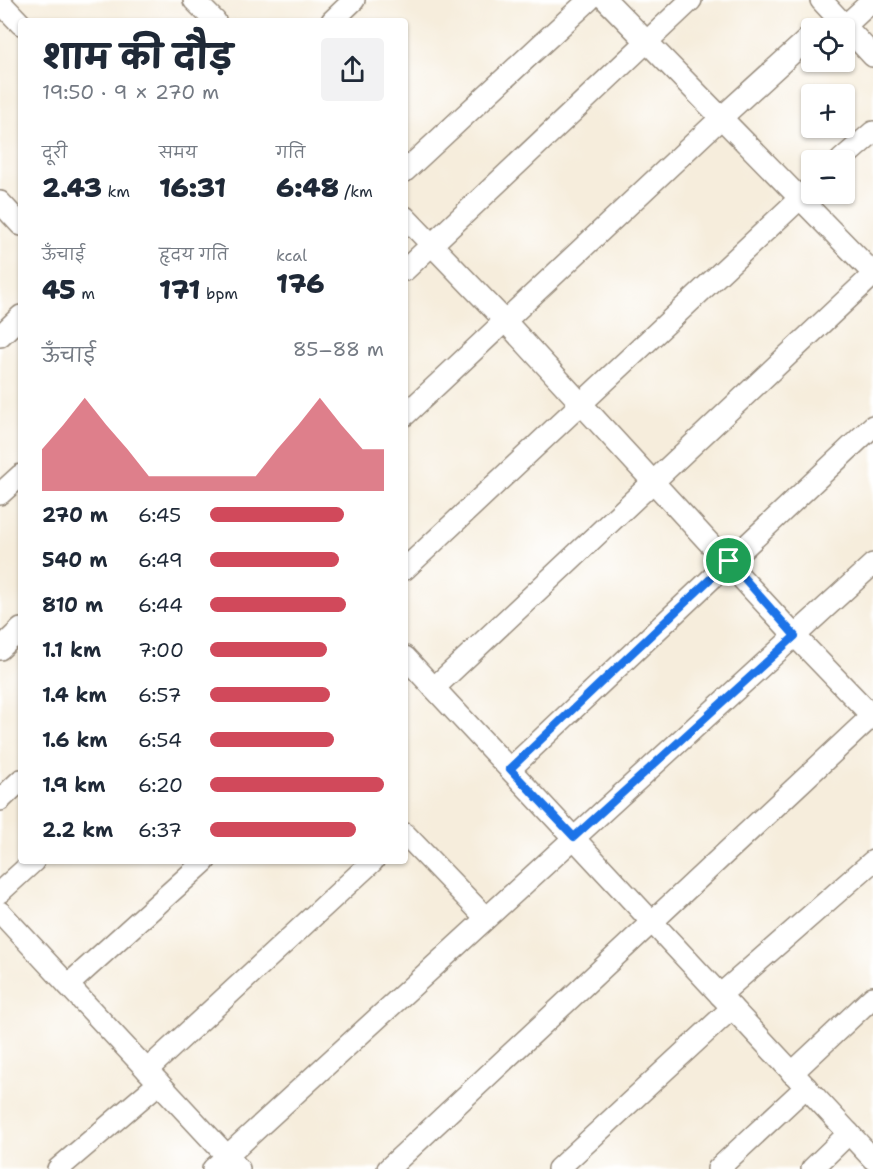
<!DOCTYPE html>
<html lang="hi">
<meta charset="utf-8">
<style>
:root{--surface:#fff;--page:#f2f2f3;--text:#1f2937;--muted:#747a83;--accent:#d1495b}
body{margin:0;font-family:"Shantell Sans","Playpen Sans Deva",sans-serif;background:var(--page);color:var(--text);height:100vh;display:flex;flex-direction:column;font-size:22px;white-space:nowrap}
*{box-sizing:border-box;margin:0}
p{font-size:20px;color:var(--muted)}
.icon{flex:none;width:33px;height:33px;fill:none;stroke:currentColor;stroke-width:2;stroke-linecap:round;stroke-linejoin:round}
.map{position:relative;flex:1;overflow:hidden}
.drawer{position:absolute;left:18px;top:18px;width:390px;height:846px;display:flex;flex-direction:column;background:var(--surface);border-radius:6px;box-shadow:0 2px 4px #0004}
.drawer>*{flex:none}
.fabs{position:absolute;left:801px;top:18px;display:grid;gap:12px}
.fabs a{display:grid;place-items:center;width:54px;height:54px;border-radius:6px;background:var(--surface);box-shadow:0 2px 4px #0004;font-size:30px}
.pin{position:absolute;display:grid;place-items:center;width:51px;height:51px;color:#fff;margin:-26px;border:3px solid #fff;border-radius:50%;box-shadow:0 2px 6px #0007}
.round{display:grid;place-items:center;flex:none;width:63px;height:63px;border-radius:6px;background:var(--page)}
.overview{display:flex;align-items:center;justify-content:space-between;height:102px;padding:0 24px}
h1{font-size:33px;font-weight:800;line-height:45px}
.stats{display:grid;grid-template-columns:repeat(3,1fr);gap:9px;height:102px;padding:6px 24px}
.stats div{display:grid;align-content:center}
.stats b{font-size:26px;font-weight:800}
.stats small{font-size:16px;font-weight:400}
.stats p{font-size:16px}
.chart{height:168px;padding:12px 24px}
.chart p{display:flex;justify-content:space-between}
.chart svg{width:100%;height:108px;margin-top:6px;fill:var(--accent);opacity:.7}
ul{padding:0 24px;list-style:none;font-size:20px}
li{display:grid;grid-template-columns:96px 72px 1fr;align-items:center;height:45px}
li i{height:15px;border-radius:8px;background:var(--accent)}
.map>svg:first-child{display:block}
.lines{fill:none;stroke-linecap:round;stroke-linejoin:round}
.minor-casing{stroke:#988c7d;stroke-width:24}
.minor{stroke:#fff;stroke-width:21}
.route-casing{stroke:#fff;stroke-width:12}
.route{stroke:#1a73e8;stroke-width:8}
</style>
<div class="map">
<svg width="873" height="1169" viewBox="0 0 873 1169">
<rect width="100%" height="100%" fill="#fff"/>
<filter id="ink" filterUnits="userSpaceOnUse"><feTurbulence type="fractalNoise" baseFrequency=".0167" numOctaves="2"/><feDisplacementMap in="SourceGraphic" scale="12" xChannelSelector="R" yChannelSelector="G"/><feConvolveMatrix kernelMatrix="1 2 1 2 8 2 1 2 1" color-interpolation-filters="sRGB"/></filter>
<filter id="wash" filterUnits="userSpaceOnUse"><feTurbulence type="fractalNoise" baseFrequency=".008" numOctaves="4" result="noise"/><feDisplacementMap in="SourceGraphic" scale="24" xChannelSelector="R" yChannelSelector="G"/><feGaussianBlur stdDeviation="1.35" result="paint"/><feColorMatrix in="noise" values="0 0 0 0 0 0 0 0 0 0 0 0 0 0 0 0 0 1.4 0 .05"/><feComposite in="paint" operator="in"/></filter>
<g filter="url(#wash)">
<rect width="100%" height="100%" fill="#f6eddc"/>
</g>
<g filter="url(#ink)">
<g class="lines">
<defs>
<g id="minor">
<path d="M194,0l21,21"/>
<path d="M606,0l267,273"/>
<path d="M821,0l52,56"/>
<path d="M0,2l21,22"/>
<path d="M332,21l22,-21"/>
<path d="M845,26l28,-26"/>
<path d="M841,160l32,-28"/>
<path d="M405,171l184,-171"/>
<path d="M0,202l21,23"/>
<path d="M405,217l100,104 290,315 78,81"/>
<path d="M405,270l286,-270"/>
<path d="M0,336l21,-20"/>
<path d="M405,415l317,-298 90,-82"/>
<path d="M0,494l21,-19"/>
<path d="M405,569l407,-382"/>
<path d="M0,649l21,-20"/>
<path d="M405,657l468,502"/>
<path d="M434,688l439,-413"/>
<path d="M510,769l363,-343"/>
<path d="M0,800l21,-20"/>
<path d="M405,834l81,84"/>
<path d="M0,892l34,-31"/>
<path d="M0,912l239,257"/>
<path d="M68,985l137,-124"/>
<path d="M720,995l153,-134"/>
<path d="M147,1070l226,-209"/>
<path d="M792,1073l81,-76"/>
<path d="M58,1169l101,-86"/>
<path d="M213,1169l660,-605"/>
<path d="M388,1169l485,-454"/>
<path d="M558,1169l174,-161"/>
<path d="M718,1169l88,-82"/>
<path d="M812,1169l37,-36"/>
</g>
</defs>
<use href="#minor" class="minor-casing"/>
<use href="#minor" class="minor"/>
</g>
</g>
<g class="lines" filter="url(#ink)">
<defs>
<path id="route" d="M729,561l66,75 -221,201 -64,-68z"/>
</defs>
<use href="#route" class="route-casing"/>
<use href="#route" class="route"/>
</g>
</svg>
<div class="fabs">
<a><svg class="icon" aria-label="locate" viewBox="0 0 24 24"><circle cx="12" cy="12" r="6"/><path d="M12 2v4M12 18v4M2 12h4M18 12h4"/></svg></a>
<a>+</a>
<a>−</a>
</div>
<div class="pin" style="left:729px;top:561px;background:#1e9e55"><svg class="icon" aria-label="arrive" viewBox="0 0 24 24"><path d="M6 21V4h12l-3 4 3 4H6"/></svg></div>
<section class="drawer">
<div class="overview"><div><h1>शाम की दौड़</h1><p>19:50 · 9 × 270 m</p></div><a class="round"><svg class="icon" aria-label="share" viewBox="0 0 24 24"><path d="M12 15V3M7 8l5-5 5 5M5 13v7h14v-7"/></svg></a></div>
<div class="stats">
<div><p>दूरी</p><b>2.43<small> km</small></b></div>
<div><p>समय</p><b>16:31</b></div>
<div><p>गति</p><b>6:48<small> /km</small></b></div>
</div>
<div class="stats">
<div><p>ऊँचाई</p><b>45<small> m</small></b></div>
<div><p>हृदय गति</p><b>171<small> bpm</small></b></div>
<div><p>kcal</p><b>176</b></div>
</div>
<div class="chart"><p><span>ऊँचाई</span>85–88 m</p>
<svg viewBox="0 0 160 44" preserveAspectRatio="none"><path d="M0 44V27L10 17L20 6L30 17L40 27L50 38L60 38L70 38L80 38L90 38L100 38L110 27L120 17L130 6L140 17L150 27L160 27V44z"/></svg>
</div>
<ul>
<li><b>270 m</b>6:45<i style="width:77%"></i></li>
<li><b>540 m</b>6:49<i style="width:74%"></i></li>
<li><b>810 m</b>6:44<i style="width:78%"></i></li>
<li><b>1.1 km</b>7:00<i style="width:67%"></i></li>
<li><b>1.4 km</b>6:57<i style="width:69%"></i></li>
<li><b>1.6 km</b>6:54<i style="width:71%"></i></li>
<li><b>1.9 km</b>6:20<i style="width:100%"></i></li>
<li><b>2.2 km</b>6:37<i style="width:84%"></i></li>
</ul>
</section>
</div>
